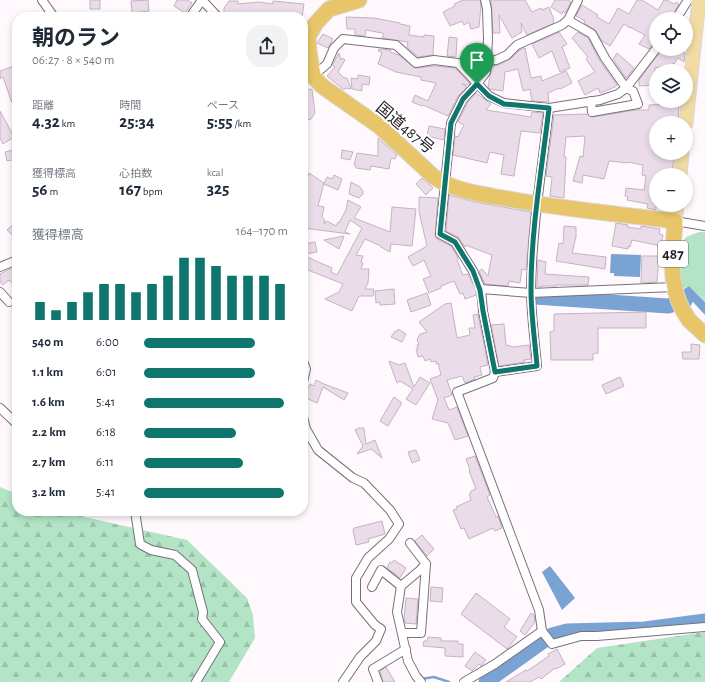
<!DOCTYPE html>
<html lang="ja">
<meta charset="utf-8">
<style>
:root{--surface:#fff;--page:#f2f2f3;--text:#1f2937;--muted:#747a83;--accent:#0f766e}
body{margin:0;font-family:"Alegreya Sans","Noto Sans JP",sans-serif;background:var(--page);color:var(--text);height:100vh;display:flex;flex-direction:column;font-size:15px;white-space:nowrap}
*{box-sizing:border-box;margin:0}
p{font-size:13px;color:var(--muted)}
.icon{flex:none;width:22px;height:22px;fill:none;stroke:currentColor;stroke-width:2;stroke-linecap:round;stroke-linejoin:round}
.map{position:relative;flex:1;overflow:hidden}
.drawer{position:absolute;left:12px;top:12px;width:296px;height:504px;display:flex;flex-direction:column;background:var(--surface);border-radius:16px;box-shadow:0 2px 6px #0003}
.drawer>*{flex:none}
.tools{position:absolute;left:649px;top:12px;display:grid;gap:8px}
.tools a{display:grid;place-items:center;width:44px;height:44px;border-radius:50%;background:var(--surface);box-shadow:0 2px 6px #0003;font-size:20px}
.pin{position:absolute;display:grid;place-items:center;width:34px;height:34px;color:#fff;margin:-41px -17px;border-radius:50% 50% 50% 0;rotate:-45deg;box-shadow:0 0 4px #0007}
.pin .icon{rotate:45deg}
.round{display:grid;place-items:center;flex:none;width:42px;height:42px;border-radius:16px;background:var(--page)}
.head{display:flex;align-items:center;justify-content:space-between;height:68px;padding:0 20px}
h1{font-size:22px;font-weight:700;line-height:30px}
.figures{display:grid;grid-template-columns:repeat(3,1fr);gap:6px;height:68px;padding:4px 20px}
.figures div{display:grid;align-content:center}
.figures b{font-size:17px;font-weight:700}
.figures small{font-size:11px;font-weight:400}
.figures p{font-size:11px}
.chart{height:112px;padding:8px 20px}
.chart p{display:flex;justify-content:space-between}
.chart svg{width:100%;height:72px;margin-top:4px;stroke:var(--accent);stroke-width:6}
ul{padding:0 20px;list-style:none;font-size:13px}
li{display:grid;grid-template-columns:64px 48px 1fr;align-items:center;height:30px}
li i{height:10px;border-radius:5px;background:var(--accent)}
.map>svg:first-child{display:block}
.green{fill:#b2e4c5}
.forest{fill:url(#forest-firs)}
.water{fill:#79a3d3}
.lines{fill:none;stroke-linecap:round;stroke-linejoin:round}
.stream{stroke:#79a3d3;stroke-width:2.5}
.river{stroke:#79a3d3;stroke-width:15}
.building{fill:#ebdcea;stroke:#c2b4c1}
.street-casing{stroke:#7c6f7b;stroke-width:10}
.primary-casing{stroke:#d8d7d8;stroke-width:15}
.highway-casing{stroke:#d8d7d8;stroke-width:17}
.street{stroke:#fff;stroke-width:8}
.primary{stroke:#f1dca4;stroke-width:13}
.highway{stroke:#e8c568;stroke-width:15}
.route-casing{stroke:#fff;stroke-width:8}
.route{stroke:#0f766e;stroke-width:5}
.labels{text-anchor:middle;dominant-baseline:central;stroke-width:4;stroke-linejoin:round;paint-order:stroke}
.shield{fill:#fff;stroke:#666366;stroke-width:1}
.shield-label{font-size:15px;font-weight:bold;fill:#252025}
.street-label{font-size:16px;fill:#252025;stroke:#fff}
</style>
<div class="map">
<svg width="705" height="682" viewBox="0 0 705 682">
<defs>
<pattern id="forest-firs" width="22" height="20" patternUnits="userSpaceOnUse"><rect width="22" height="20" fill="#b2e4c5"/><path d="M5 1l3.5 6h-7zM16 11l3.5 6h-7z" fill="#99c3a9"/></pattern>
</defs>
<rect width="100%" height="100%" fill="#fff9fe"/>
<path class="green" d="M699,232h6v69l-16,-15 -9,4 -1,-44 7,-9z"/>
<g class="forest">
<path d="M0,487l17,7v17h41l129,29 60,58 6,17 2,23 -26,44h-229z"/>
<path d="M705,632v50h-146l38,-34z"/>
</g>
<g class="water">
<path d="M611,254l30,1 -1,22 -26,-1v-3h-4z"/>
<path d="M689,286l16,16v13l-12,-13 -7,2 -5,-13z"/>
<path d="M550,566l25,32 -13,12 -20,-38z"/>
</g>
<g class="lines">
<path class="stream" d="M421,679l13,-2 15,5"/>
<g class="river">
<path d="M535,297l133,9 17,-5"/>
<path d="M486,682l66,-47 15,-4 78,-2 60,-8"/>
</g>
</g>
<g class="building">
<rect x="90" y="0" width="10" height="9"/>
<path d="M148,0l1,11 -17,2 -1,-12z"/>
<path d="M177,0h10l5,3 -7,10 -11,-7z"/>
<path d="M463,0h17l1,6 -2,21 -8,2 -2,-7 -5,3 -2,-4 -12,5 -7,-14 12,-6 -1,-2z"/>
<path d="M491,0h34l7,12 9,-4 1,2 7,-3 5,13 -1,1 1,2 -27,12 -6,-12 1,9 -10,6 -13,-23 1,18h-7z"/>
<path d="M555,0h13l3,2 -6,11 -2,-2 -1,3 -11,-7z"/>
<path d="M637,0h5l16,10 6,-10h3l7,4 2,-2 3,2 -8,15h-15v25l-4,1 -3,4 -10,-5 6,-9 -15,-8v1l-6,-4 -14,22 -8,-5 -7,-11 -11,-7 1,-2 -9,-5 6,-11 16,10 -1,2 12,7 9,-16 11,6z"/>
<path d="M229,1h9v3l21,-2 14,2v-3l31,3 -2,13h-12l1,-1 -17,-2v3h-50v-9z"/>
<path d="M346,17l28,1 26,5v1l10,2 -1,9 15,2v-2l10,1 -1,19 -15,2 -11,-10 1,-5 -26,-4 2,-4 -2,-1 -16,-3 -1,6 -10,-1v-6h-8z"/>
<path d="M559,32l8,12 -5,3 8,21 -10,4 -8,-21 -13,7 -7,-14z"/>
<path d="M578,32l10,6 12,23 17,24 -2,2 -15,6 -2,-5 -13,7 -7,-14 17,-9 -9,-13 2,-2 -16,-19z"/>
<path d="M323,34l10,5 -5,9 -11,-5z"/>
<path d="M449,37l8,1 -1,19 -9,-1z"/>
<path d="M467,46h11v11l3,2v11l-4,5 -17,-17z"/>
<path d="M525,48l6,30 10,-2 1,5 24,-10 6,12 -12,6 -1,-1 -11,5 1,9 -17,-1 -2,-12 -7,2 -5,-22 -13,3 -2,19 -13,-2 -2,-2 4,-21 6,-1 11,-5 11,-10z"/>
<path d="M379,49l12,1 -1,2 9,3 16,13 19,-2 21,2 15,16 -1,1 -7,-1 5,3 -9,9 -10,20 -25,-11 -1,1 -10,-4 3,-7 13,6 8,-18 -15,-3v-3l-25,-5 -18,-8 4,-12 -4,-1z"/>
<path d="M661,49h17l7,4 -1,9 -6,-4 -4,6 -1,-1 -4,7 -14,-3v18l-16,1v-6l21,-28z"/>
<path d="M339,53l2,7 2,-2 2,2 -7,12 6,6h3l4,11 -6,-1 -1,2 -17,-14 8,-9 -2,-1v-2z"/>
<path d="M617,53l17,15 -8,10 -13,-19z"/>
<path d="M17,65v22l-4,1 4,13 -5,2 -9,-26 -3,2v-8z"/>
<path d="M358,75l12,2 -1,8 -7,-1v7l-10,-2 -1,-11 7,1z"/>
<path d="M312,89l3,24 -4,6 -8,2v-31z"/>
<path d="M476,93l15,11 -5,6 45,7 1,-5 11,1 -3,20 -19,-2 -7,45 -13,-2 3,-19 -14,-3 -3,11 -34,-8 2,-19 3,1 6,-12 -6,-3 10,-20z"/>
<path d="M669,104v2h10l-1,15h-3v2h-19l-3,27 3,1v2h18l-2,22h-16v35l-9,-2 1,-4 -21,-4 1,-3 -3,-1 1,-8 18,2 2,-14 -4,-1 1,-10 -15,-3v1l-19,-2 -5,18 -21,-4 -1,8 -9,-2 7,-25 3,1 2,-21 -19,1 -2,20h2l-2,41 -14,-2 2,-19 -6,-1 8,-61 31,-1 8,3 42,-7h14v-5z"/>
<path d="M0,111l14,26 -11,7 -3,-6z"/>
<path d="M429,126l16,3 -1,11 -17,-4z"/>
<path d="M378,138l19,17 -2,4 -4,-1 -2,11 -18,-3 -1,4 -14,-2v-2l-2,-1 3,-12 21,3z"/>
<path d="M17,149v10l-10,2 -2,-9z"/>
<path d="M342,150l11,2 -3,8 -9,-2z"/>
<path d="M303,173l5,3 1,-3 15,10 -6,23 6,1 -2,10 3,3 -1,4 3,-3 9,5 2,-4 1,1 7,-13 2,-10 13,7 -7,11 36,14 2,-25 24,2 -4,37 -21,-2 -1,8 -9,-5v-1l-16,-7 -9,16 7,1 -2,6 2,1 -2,6h8l-1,14 -3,6h9l-1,7h-14l-7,15 -27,-12 14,-7 4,-8 -40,-16v-9l4,-2 25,11 -1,4 6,3 25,-47 -12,-8 -5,12 5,2 -47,-6 3,-24v-3l-3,-1z"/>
<path d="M334,175l8,4 -4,11 -14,-6 3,-7 5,2z"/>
<path d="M422,178l11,10 -7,7 -10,-11z"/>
<path d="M351,182l9,5 3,4v3l-4,4 -10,-4z"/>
<path d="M449,195l26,7 56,10 -5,58 -4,-1 -2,14 -11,-2 -1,5 -23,-2 -6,-13 3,-2 6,7 4,-21 -24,-9 -2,-1 -1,2 -7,-10 -12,-6z"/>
<path d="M419,197l19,1 -3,38 2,3 14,7 7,12 -1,2 6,15 5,-1 8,16v5l-11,4 -2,-6 -3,1 -6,-13 -13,5v2l-12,5 -6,-14 8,-3 -7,-16 -11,6 -5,-9 19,-11 -8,-34z"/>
<path d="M17,221v19l-10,-10z"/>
<path d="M616,223l12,2 -1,2 14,2v-3l19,3 -1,5 4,1 -2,11 -29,-6 -2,7 -2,-1v3l-16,-3z"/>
<path d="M564,226l12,1v10l-4,16 34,4 -1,12 -49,-8 3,-18 4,1z"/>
<path d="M344,236l-5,13 -15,-9z"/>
<path d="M315,242l2,10 -11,2 -2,-10z"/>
<path d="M642,256h17l-2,26 -16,1z"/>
<path d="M538,260l8,2 -1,12 44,3 -1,8h-32v1h-14v1h-5z"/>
<path d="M16,266l1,15 -4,3 -4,-4 -6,5 -3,-3v-8z"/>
<path d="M394,289l1,15 -15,1v-3l-4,1 -1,-12z"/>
<path d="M427,293l4,12 -20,7 -4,-12z"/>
<path d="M451,303l6,35 13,-3 -1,-7h6l-2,-13 5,-1 10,51 -8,2 2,8 -8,2 1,2 -10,4 -3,-7 -15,4 5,15 -8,3 5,12 8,-3 11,29 -13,4 -7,-17 -16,-4 6,-19 -8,-21 11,-4 -3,-12 -2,1v-3l-5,1 -1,-3 -5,2 -2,-5 -5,1 -2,-8h2l-1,-4h2l-2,-5 3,-6 7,-2 -8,-10 26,-18z"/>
<path d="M646,312v16h-48v25l-5,1v6h-42l-1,-28 4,-1v-17z"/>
<path d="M504,324l2,21 8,2 15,-2 2,14 -7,1 1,2 -26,4 -8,-41z"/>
<path d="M398,329l8,5 -4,8 -11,-5 4,-6 1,1z"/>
<path d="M691,344l9,1 -1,14h-16l-1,-7h9z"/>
<path d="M389,361l10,4 6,-2 9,24 6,-10 10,6 -14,22 -10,-6 7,-10 -13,-8 -3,2z"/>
<path d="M620,377l4,9 -18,8 -4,-9z"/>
<path d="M316,380l8,4 24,9 -4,7 -21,-13 -6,16 -13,-6 6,-13 4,2z"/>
<path d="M394,397l8,6 -14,23 -8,-5z"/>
<path d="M359,428h5l2,16 9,-4 7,18 -11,-9 -14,5 6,-8 -8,-16z"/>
<path d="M416,450l4,10 -8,3 -4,-11z"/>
<path d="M475,456l15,39 -3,2 9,20 2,-1 4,12 -7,3 -2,-3 -24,11 -5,-11 -3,1 -8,-19 4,-1 -1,-2 15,-7 -2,-6 2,-1v-2l5,-2 -7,-18 1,-1 -4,-11z"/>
<path d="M382,521l3,13 -17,5 1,3 -13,3 -3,-15 1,-2z"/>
<path d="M422,535l12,14 -7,7 -12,-15z"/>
<path d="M394,560l12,8 -6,10 -13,-10 3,-6 2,1z"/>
<path d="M431,587l12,1 -1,14 -12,-1z"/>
<path d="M476,593l34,26 -6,8 13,10 -10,12 -46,-35z"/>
<path d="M406,598l12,1 -2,25 -11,-1 -1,-5z"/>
<path d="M531,613l3,2 1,7 -10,13 -5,-4z"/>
<path d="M428,637l13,1v3h17v3h5v13l-18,-1v-8l-22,-2 1,-5h3z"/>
<path d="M557,649l8,15 -9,5 -1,-1 -14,11 -2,-2 -9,5h-24l20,-12 1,1 22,-15 -1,-2z"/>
<path d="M475,652l11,8 -4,5 -1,1 -2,-2 -7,7 -7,-5z"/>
<path d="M386,667l9,15h-12l-3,-11z"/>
</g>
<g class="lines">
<defs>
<g id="street">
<path d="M42,0l12,17"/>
<path d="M202,0l16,17"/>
<path d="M485,0l2,9 1,30 -2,33 -9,12 -14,15 -12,24 -11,111 15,8 18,29 8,18 2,22 12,61 -2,6 -36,14 82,218 3,21 10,13 29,-8h16l108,-9"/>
<path d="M578,0l-10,20 24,14 13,24 21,30 7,3 5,13 -46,8 -1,-11"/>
<path d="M190,17l12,-17"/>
<path d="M676,19l12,-19"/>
<path d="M487,61l9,-1 11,-5 10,-10 45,-20 6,-5"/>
<path d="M303,78l10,-2 14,-12 7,-16 9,-9 53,6 20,18 18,-3 24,3 31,33 15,7 45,5 51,-8 18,-6 8,-6 30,-39"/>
<path d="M675,221l30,5"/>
<path d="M0,267l17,-7"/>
<path d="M481,289l50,4 143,-6"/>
<path d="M0,292l9,10"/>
<path d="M303,361l3,8 -3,13"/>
<path d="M495,372l42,-6c-2,-25 -6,-51 -6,-76 1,-61 11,-122 18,-182"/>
<path d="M0,408l17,16"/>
<path d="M303,417l3,12 12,21 35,28 11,5 26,27 9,14 -10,15 -21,19 -12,20v24l19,23 6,4 -5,12 -16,16 -17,25"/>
<path d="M135,511l5,33 11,6 24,5 17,15 11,42 -1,7 18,23 -24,40"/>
<path d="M410,543l16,21 -7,7 -18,15 -4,26 11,49 8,15 5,6"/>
<path d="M372,587l9,-17 20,16"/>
<path d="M402,633h19l5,-69"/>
<path d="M378,682l-5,-13 33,-20"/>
<path d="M464,682l31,-18 47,-33"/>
</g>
<g id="primary">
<path d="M686,123l13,-123"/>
<path d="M680,175l2,-22"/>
<path d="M675,221l2,-16"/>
</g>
<path id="highway" d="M359,0l-30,9 -13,14 -8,14 1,14 4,25 9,10 57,40 55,51c21,14 46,17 69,21 57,11 115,16 172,23 -2,36 -9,67 14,99 5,5 11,10 16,15"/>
</defs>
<use href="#street" class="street-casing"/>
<use href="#primary" class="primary-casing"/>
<use href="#highway" class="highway-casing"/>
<use href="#street" class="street"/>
<use href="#primary" class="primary"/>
<use href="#highway" class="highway"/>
</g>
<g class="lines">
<defs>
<path id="route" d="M477,84l12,12 15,8 45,4c-7,60 -18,121 -18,182 0,25 4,51 6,76l-42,6 -12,-61 -3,-21 -7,-19 -18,-29 -15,-8 11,-111 12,-24z"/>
</defs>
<use href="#route" class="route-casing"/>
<use href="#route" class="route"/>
</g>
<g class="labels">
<rect class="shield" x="658" y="241" width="30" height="26" rx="3"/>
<g class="shield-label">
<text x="673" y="254">487</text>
</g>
<g class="street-label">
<text transform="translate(405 128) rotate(40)">国道487号</text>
</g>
</g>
</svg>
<div class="tools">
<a><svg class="icon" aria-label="locate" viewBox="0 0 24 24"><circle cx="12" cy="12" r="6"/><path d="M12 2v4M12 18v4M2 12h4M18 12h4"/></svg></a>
<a><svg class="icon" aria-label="layers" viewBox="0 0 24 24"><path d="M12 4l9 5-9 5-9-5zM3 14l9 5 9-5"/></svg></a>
<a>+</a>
<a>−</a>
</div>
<div class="pin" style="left:477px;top:84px;background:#1e9e55"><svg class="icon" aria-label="arrive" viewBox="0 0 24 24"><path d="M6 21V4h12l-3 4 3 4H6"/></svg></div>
<section class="drawer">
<div class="head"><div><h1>朝のラン</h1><p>06:27 · 8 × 540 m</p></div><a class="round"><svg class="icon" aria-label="share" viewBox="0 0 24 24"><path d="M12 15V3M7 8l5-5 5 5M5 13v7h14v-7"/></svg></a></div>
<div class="figures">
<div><p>距離</p><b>4.32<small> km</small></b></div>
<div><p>時間</p><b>25:34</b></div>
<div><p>ペース</p><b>5:55<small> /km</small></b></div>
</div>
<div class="figures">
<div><p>獲得標高</p><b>56<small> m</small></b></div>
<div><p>心拍数</p><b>167<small> bpm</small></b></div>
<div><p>kcal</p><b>325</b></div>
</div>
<div class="chart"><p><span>獲得標高</span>164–170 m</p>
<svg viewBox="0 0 160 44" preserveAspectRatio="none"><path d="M5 44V33M15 44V38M25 44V33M35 44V27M45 44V22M55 44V22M65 44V27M75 44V22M85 44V17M95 44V6M105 44V6M115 44V11M125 44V17M135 44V17M145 44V17M155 44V22"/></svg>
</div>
<ul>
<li><b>540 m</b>6:00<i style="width:77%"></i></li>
<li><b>1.1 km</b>6:01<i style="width:77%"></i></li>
<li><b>1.6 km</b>5:41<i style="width:97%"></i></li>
<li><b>2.2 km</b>6:18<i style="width:64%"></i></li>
<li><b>2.7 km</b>6:11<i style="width:69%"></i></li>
<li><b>3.2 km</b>5:41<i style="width:97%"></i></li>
</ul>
</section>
</div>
